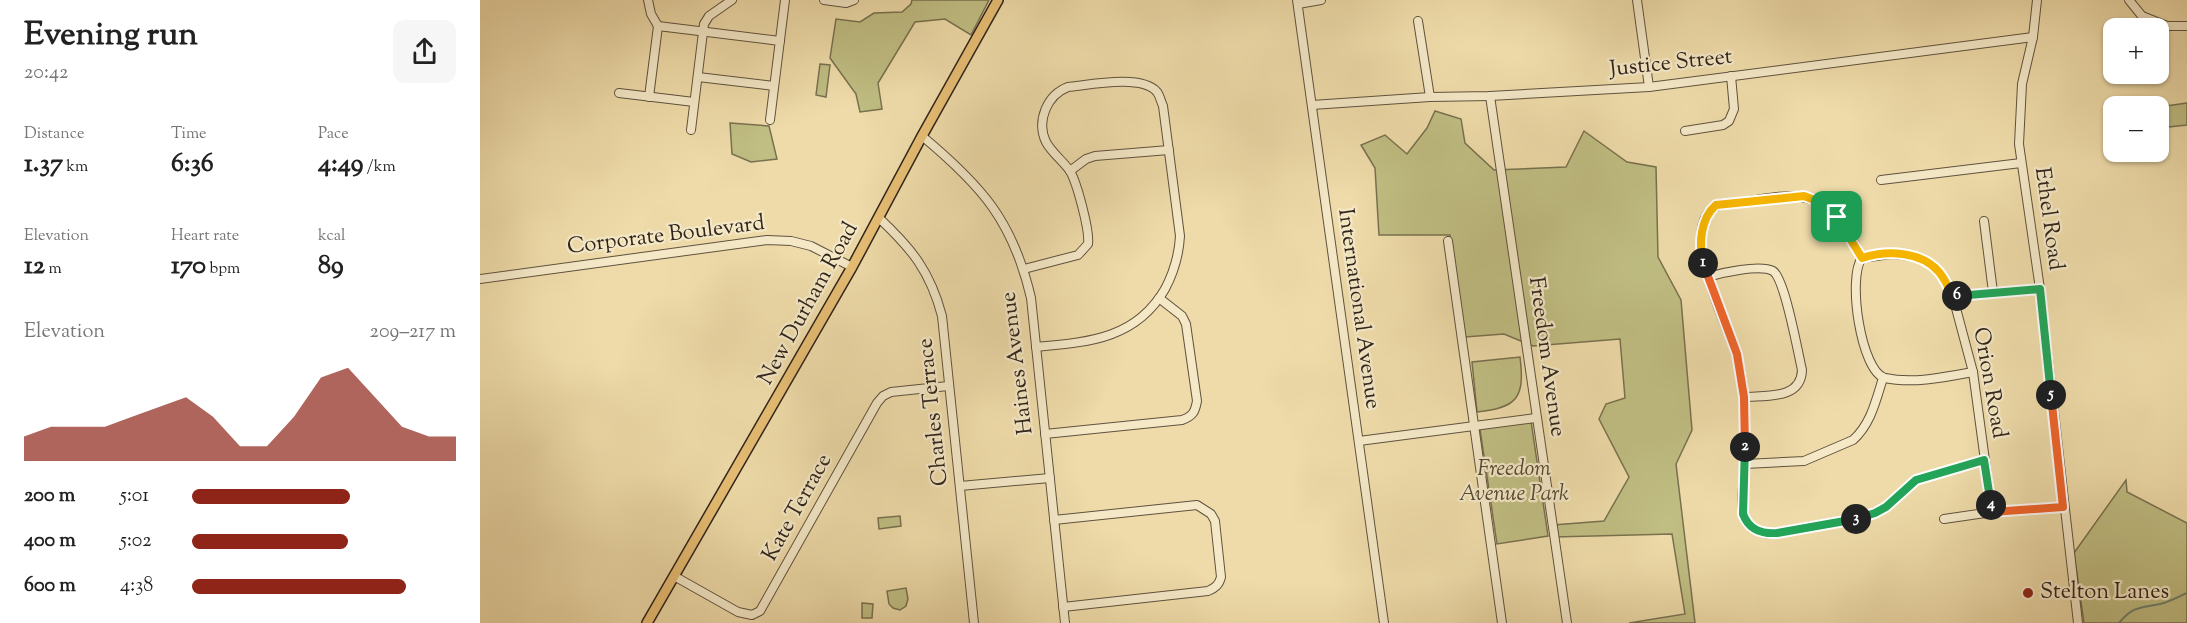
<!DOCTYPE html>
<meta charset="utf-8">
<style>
:root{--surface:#fff;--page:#f6f6f6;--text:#222;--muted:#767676;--accent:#8f2418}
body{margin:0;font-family:"Sorts Mill Goudy",serif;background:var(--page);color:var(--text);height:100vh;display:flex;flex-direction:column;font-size:22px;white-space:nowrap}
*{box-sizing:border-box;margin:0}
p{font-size:20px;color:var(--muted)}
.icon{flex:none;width:33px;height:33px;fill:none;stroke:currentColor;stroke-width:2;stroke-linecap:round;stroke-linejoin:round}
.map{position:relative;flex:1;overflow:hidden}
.details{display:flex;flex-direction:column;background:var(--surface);width:480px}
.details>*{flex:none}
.fabs{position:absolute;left:1623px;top:18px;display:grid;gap:12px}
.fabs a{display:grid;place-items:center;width:66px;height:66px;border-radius:12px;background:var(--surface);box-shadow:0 2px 4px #0004;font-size:30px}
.pin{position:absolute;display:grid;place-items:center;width:51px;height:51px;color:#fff;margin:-26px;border-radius:12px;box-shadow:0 3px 9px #0006}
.km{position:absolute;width:30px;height:30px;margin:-15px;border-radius:50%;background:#222;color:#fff;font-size:16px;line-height:30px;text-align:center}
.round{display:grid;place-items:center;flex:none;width:63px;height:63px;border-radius:12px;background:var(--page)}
.headline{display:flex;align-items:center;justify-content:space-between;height:102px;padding:0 24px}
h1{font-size:33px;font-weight:700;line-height:45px}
.stats{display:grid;grid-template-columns:repeat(3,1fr);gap:9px;height:102px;padding:6px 24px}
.stats div{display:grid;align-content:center}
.stats b{font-size:26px;font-weight:700}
.stats small{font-size:16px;font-weight:400}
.stats p{font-size:16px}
.chart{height:168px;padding:12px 24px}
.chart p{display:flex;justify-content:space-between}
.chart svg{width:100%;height:108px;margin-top:6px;fill:var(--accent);opacity:.7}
ul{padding:0 24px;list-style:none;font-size:20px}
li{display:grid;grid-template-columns:96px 72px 1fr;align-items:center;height:45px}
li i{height:15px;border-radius:8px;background:var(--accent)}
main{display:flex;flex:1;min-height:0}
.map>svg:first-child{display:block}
.green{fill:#c0be83;stroke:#78714f;stroke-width:1.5}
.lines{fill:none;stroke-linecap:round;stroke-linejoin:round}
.stream{stroke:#707f6e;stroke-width:2}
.minor-casing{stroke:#60523e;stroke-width:10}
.major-casing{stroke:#30241b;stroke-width:12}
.minor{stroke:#f4e8c7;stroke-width:8}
.major{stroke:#e7be74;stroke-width:9}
.split-1-casing{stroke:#fff;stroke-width:12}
.split-2-casing{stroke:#fff;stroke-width:12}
.split-3-casing{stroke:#fff;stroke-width:12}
.split-4-casing{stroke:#fff;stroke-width:12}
.split-5-casing{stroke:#fff;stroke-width:12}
.split-6-casing{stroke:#fff;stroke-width:12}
.split-7-casing{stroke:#fff;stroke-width:12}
.split-1{stroke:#f5b400;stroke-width:8}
.split-2{stroke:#f0652b;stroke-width:8}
.split-3{stroke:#22a559;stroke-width:8}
.split-4{stroke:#22a559;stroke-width:8}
.split-5{stroke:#f0652b;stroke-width:8}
.split-6{stroke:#22a559;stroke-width:8}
.split-7{stroke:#f5b400;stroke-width:8}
.poi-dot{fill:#8f2418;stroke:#f4e8c7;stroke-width:2}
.labels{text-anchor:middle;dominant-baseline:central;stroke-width:4.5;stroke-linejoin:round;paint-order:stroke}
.street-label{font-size:22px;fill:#30241b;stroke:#f4e8c7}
.park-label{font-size:22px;font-style:italic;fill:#544a35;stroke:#f4e8c7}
.poi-label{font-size:22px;fill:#30241b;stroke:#f4e8c7;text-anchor:start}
</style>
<main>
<section class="details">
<div class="headline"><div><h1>Evening run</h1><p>20:42</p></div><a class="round"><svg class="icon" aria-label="share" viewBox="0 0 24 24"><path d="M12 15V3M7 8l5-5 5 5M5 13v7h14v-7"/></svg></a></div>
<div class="stats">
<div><p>Distance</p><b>1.37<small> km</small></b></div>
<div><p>Time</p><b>6:36</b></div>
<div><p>Pace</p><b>4:49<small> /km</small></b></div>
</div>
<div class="stats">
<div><p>Elevation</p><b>12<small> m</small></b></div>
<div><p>Heart rate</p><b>170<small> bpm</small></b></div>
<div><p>kcal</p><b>89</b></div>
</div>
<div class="chart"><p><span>Elevation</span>209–217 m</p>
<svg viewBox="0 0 160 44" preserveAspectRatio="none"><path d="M0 44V34L10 30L20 30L30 30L40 26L50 22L60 18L70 26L80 38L90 38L100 26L110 10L120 6L130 18L140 30L150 34L160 34V44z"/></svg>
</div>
<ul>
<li><b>200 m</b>5:01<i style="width:60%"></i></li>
<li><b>400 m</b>5:02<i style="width:59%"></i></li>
<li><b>600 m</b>4:38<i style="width:81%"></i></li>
</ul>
</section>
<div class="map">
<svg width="1707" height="623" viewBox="0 0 1707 623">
<rect width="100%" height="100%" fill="#eedba9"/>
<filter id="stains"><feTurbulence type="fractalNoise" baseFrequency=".00333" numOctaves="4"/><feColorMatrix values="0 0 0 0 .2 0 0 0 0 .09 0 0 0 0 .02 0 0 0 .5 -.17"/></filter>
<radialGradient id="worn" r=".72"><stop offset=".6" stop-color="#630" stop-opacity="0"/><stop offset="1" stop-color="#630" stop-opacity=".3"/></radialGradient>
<g class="green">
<path d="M432,0h77l-18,35 -26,-16 -30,3 -37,61 4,26 -22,3 -4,-18 -26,-36 6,-39 24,3 14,-9 28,-1 9,-8z"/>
<path d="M340,64l10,1 -4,32 -10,-2z"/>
<path d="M1707,103v22l-27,3 -1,-21z"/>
<path d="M955,111l26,8 4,24 29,27 72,-3 18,-36 43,31 29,5 2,90 23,43 11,130 -16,34 19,159h-66l56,-9 -13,-80 -118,3 -1,-12 51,-4 25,-44 -30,-58 7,-15 19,-6 -5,-59 -87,7 -29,-12 -39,3 -15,-102h-71l-4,-67 -14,-23 24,-10 22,19 20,-26z"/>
<path d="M250,123l39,3 8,33 -26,3 -19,-8z"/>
<path d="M1040,357c5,40 -2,51 -43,55l-5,-50z"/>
<path d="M1051,421l17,115 -51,8 -17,-115z"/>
<path d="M1646,480l1,12 60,31v100h-103l-10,-70z"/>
<path d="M420,516l1,10 -22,3 -1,-11z"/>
<path d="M426,588l2,11 -2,7 -6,4 -7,-2 -4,-4 -2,-13z"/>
<path d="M382,603l11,1 -1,14h-10z"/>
</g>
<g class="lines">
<path class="stream" d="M1639,623c14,-17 21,-15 41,-19 9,-2 18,-7 27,-11"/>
<defs>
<g id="minor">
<path d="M168,0l3,14 7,12"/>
<path d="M344,0l22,3 8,-3"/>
<path d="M817,0l87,623"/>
<path d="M1157,0l12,87"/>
<path d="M1557,0l-4,37 -11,47 -3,60 21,145 38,334"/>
<path d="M1649,0l13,16 25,10h20"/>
<path d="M818,4l23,-4"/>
<path d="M938,21l12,76"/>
<path d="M178,26l122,15"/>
<path d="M218,77l76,9"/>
<path d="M139,93l75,9"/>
<path d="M1010,96l77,527"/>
<path d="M169,97l9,-71"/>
<path d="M832,105l118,-8 60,-1 159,-9 384,-50"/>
<path d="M290,120l15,-120"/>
<path d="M211,130l13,-106 5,-8 23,-16"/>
<path d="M1205,131l38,-6 6,-4 5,-12 -3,-33"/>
<path d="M442,136c60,50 91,85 109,162l34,325"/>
<path d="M590,171l16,-12 9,-3 74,-6"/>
<path d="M1401,180l140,-17"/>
<path d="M399,218c33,31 51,53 63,98l32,307"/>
<path d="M1504,221l9,71"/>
<path d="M968,241l54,382"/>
<path d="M1382,258c-7,-12 -12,-26 -21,-37 -34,-41 -73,-19 -118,-17 -52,13 4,120 13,149 3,7 4,15 5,22 5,28 4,58 4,87 0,15 -7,46 1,59 4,8 14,11 23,13l95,-17 22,-10 30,-27 69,-20"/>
<path d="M1382,258l29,-4 22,2 18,8 13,15 9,18 20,75 19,140"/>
<path d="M1382,258c-15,19 -1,114 23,120 28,6 61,-1 88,-6"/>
<path d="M544,269l54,-14 10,-11c2,-13 -11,-61 -18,-73 -7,-10 -18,-18 -24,-29 -10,-21 1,-47 22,-55 21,-2 74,-13 89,5 3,4 4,10 6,14l17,130c-1,18 -6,36 -15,53 -29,50 -76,53 -129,58"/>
<path d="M1228,277c13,-4 52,-13 65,-6 12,8 25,82 29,99 -1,30 -36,25 -58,27"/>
<path d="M0,279l287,-39 24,1 20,5 41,21"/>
<path d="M1473,297l87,-8"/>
<path d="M565,434l137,-14c11,-4 13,-8 15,-19l-11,-77 -4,-8 -23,-18"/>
<path d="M879,441l177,-23"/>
<path d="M1265,464l59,-3 49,-21c18,-16 23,-40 30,-62"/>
<path d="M480,486l90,-8"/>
<path d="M1464,519l48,-7 71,-5"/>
<path d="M574,520l143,-15 14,9 4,7 6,56c-2,8 -6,11 -13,14l-145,16"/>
<path d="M194,576l64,36 14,3 8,-4 117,-208 6,-7 8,-4 57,-6"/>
</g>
<path id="major" d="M167,623l205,-356 70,-131 76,-136"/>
</defs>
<use href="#minor" class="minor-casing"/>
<use href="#major" class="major-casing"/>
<use href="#minor" class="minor"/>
<use href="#major" class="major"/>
</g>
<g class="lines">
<defs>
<path id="split-1" d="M1223,263c-4,-19 -3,-44 13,-58l88,-9 13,5 20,16"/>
<path id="split-2" d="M1223,263l34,91 7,43 1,50"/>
<path id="split-3" d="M1265,447l-2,67c6,16 18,20 34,19l79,-14"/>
<path id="split-4" d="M1376,519l19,-6 11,-6 30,-27 68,-20 7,45"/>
<path id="split-5" d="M1511,505l1,7 71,-5 -12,-112"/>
<path id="split-6" d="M1477,296l83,-7 11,106"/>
<path id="split-7" d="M1357,217l25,41c25,-8 59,-7 77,14 6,7 10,16 14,25l4,-1"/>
</defs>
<use href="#split-1" class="split-1-casing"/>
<use href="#split-2" class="split-2-casing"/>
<use href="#split-3" class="split-3-casing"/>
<use href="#split-4" class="split-4-casing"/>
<use href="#split-5" class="split-5-casing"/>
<use href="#split-6" class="split-6-casing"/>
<use href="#split-7" class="split-7-casing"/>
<use href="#split-1" class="split-1"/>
<use href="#split-2" class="split-2"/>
<use href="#split-3" class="split-3"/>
<use href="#split-4" class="split-4"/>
<use href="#split-5" class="split-5"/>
<use href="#split-6" class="split-6"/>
<use href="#split-7" class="split-7"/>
</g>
<circle class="poi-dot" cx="1548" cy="593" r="6"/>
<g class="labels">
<g class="street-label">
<text transform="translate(1191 64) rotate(-6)">Justice Street</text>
<text transform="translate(1568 219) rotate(82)">Ethel Road</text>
<text transform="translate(186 236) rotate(-7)">Corporate Boulevard</text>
<text transform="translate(329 304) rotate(-61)">New Durham Road</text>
<text transform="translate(878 309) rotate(82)">International Avenue</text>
<text transform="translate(1066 357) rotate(82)">Freedom Avenue</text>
<text transform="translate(538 363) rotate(-97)">Haines Avenue</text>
<text transform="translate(1509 383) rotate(80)">Orion Road</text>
<text transform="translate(454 412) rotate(-96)">Charles Terrace</text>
<text transform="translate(318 508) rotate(-61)">Kate Terrace</text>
</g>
<g class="park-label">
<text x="1034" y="470">Freedom<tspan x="1034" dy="25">Avenue Park</tspan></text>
</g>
<g class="poi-label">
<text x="1560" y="593">Stelton Lanes</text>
</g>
</g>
<rect width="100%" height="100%" filter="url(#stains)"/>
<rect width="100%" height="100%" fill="url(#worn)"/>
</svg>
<div class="fabs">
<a>+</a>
<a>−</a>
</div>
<div class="pin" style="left:1357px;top:217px;background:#1e9e55"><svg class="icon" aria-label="arrive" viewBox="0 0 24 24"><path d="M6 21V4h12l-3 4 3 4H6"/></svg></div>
<b class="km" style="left:1223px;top:263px">1</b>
<b class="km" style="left:1265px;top:447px">2</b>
<b class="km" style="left:1376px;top:519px">3</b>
<b class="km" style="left:1511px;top:505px">4</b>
<b class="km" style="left:1571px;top:395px">5</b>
<b class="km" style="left:1477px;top:296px">6</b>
</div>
</main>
